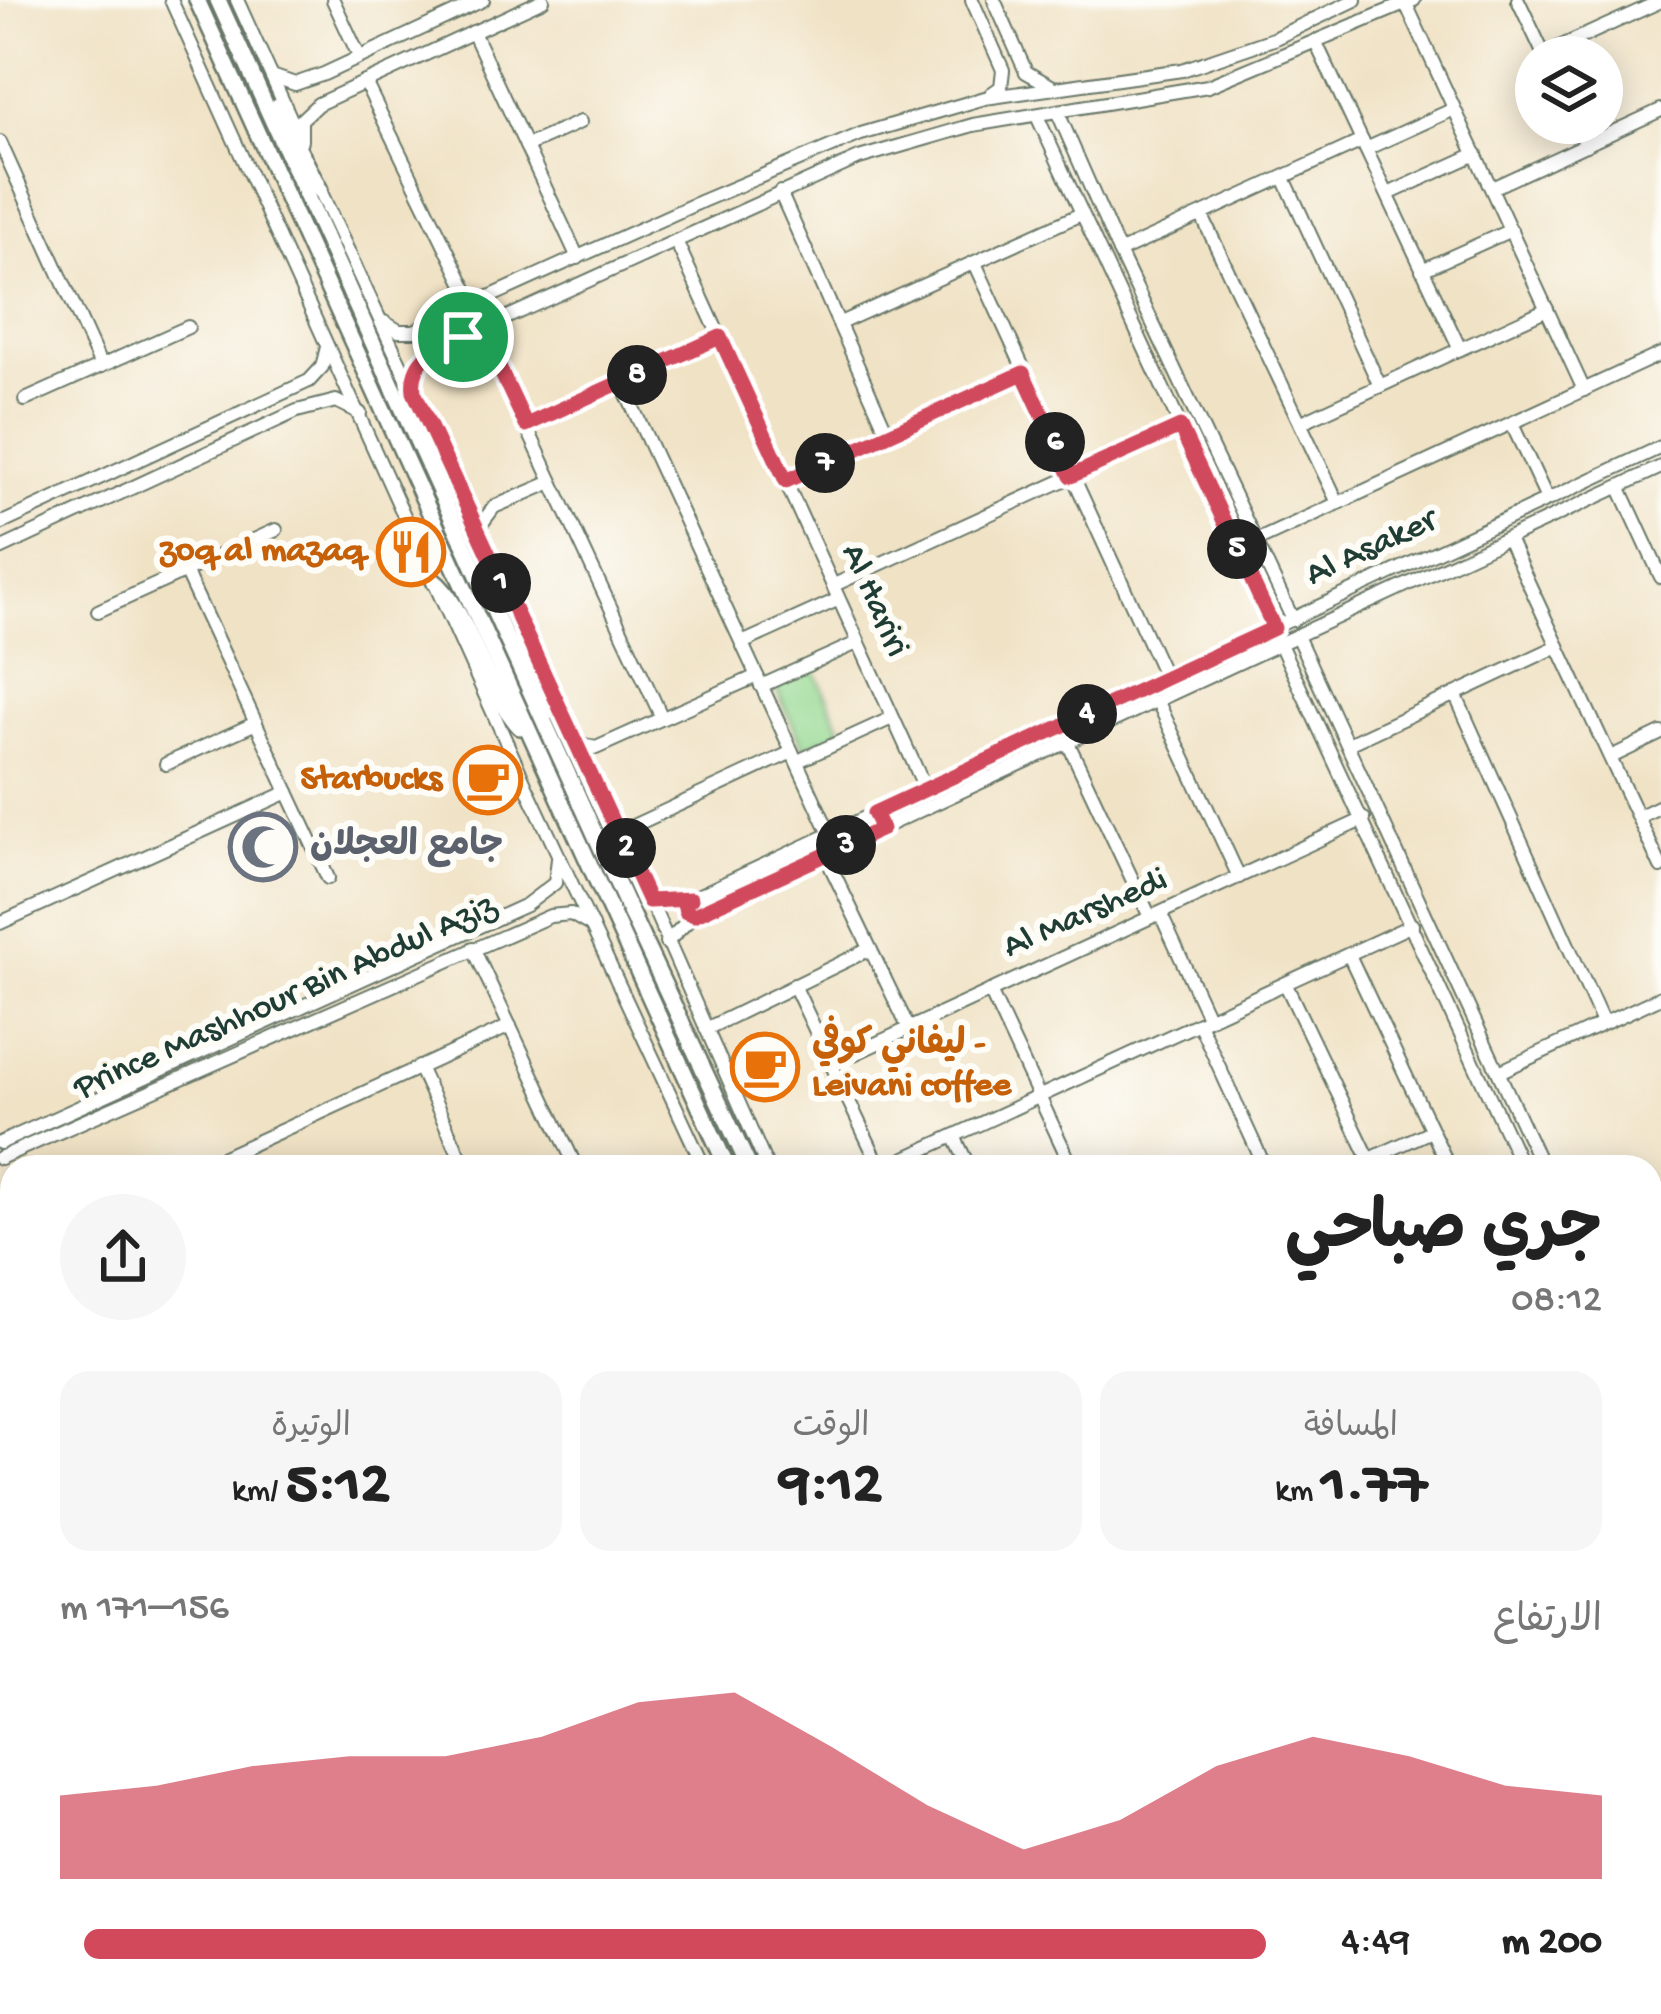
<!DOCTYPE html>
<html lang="ar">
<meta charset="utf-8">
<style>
:root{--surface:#fff;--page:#f6f6f6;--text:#222;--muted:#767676;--accent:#d1495b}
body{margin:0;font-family:"Gochi Hand","Playpen Sans Arabic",sans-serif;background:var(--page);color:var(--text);direction:rtl;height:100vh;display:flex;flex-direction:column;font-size:45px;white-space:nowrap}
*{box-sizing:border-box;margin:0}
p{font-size:39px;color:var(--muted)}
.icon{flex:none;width:66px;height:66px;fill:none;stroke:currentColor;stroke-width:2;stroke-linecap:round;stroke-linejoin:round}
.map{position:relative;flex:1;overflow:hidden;direction:ltr}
.drawer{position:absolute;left:0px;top:1155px;width:1662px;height:861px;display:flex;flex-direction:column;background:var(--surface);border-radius:36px 36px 0 0;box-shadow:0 6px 30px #0003;direction:rtl}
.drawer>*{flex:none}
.buttons{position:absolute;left:1515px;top:36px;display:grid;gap:24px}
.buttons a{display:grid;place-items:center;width:108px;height:108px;border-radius:50%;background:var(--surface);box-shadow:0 6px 30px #0003;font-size:60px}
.pin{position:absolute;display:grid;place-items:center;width:102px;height:102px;color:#fff;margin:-51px;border:6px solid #fff;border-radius:50%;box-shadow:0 3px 12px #0007}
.km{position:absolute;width:60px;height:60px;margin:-30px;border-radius:50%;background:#222;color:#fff;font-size:33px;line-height:60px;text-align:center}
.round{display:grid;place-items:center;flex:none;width:126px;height:126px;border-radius:63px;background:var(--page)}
.summary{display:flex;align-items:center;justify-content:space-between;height:204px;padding:0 60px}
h1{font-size:66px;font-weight:700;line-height:90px}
.stats{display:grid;grid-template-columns:repeat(3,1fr);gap:18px;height:204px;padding:12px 60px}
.stats div{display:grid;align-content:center;border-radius:30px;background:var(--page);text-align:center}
.stats b{font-size:60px;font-weight:700}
.stats small{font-size:33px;font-weight:400}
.stats p{font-size:33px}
.chart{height:336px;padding:24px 60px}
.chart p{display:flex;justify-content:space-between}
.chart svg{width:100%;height:216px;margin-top:12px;fill:var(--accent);opacity:.7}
ul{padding:0 60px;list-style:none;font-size:39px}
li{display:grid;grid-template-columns:192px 144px 1fr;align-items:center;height:90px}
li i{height:30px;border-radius:15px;background:var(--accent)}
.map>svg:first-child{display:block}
.green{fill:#95d992;stroke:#5a8b63;stroke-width:3}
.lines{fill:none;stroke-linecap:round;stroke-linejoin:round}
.minor-casing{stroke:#687767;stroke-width:16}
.major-casing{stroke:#687767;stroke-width:20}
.highway-casing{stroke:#687767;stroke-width:21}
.minor{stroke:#fff;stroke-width:12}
.major{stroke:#fff;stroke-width:15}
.highway{stroke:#fff;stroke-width:16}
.rail{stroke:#1f3d34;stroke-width:3}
.route-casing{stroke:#fff;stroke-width:24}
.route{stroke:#d1495b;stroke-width:15}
.labels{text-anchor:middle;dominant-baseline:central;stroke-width:12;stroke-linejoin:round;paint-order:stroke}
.street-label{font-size:36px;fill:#1f3d34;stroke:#fdfcf7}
.food-label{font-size:36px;font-weight:bold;fill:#c56008;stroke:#fdfcf7;text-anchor:end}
.worship-label{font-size:36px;font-weight:bold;fill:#5b616d;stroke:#fdfcf7;text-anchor:start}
</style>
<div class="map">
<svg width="1661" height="2014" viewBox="0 0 1661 2014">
<rect width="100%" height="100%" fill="#fdfcf7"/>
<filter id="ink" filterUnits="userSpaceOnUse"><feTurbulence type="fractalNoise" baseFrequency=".00833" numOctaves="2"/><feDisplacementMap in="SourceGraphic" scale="24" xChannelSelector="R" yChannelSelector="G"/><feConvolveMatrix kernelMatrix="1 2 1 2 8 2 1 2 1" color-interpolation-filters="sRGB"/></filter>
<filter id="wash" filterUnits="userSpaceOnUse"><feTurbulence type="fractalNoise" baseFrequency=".004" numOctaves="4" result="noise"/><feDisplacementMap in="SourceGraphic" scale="48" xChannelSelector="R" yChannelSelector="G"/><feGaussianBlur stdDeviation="2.7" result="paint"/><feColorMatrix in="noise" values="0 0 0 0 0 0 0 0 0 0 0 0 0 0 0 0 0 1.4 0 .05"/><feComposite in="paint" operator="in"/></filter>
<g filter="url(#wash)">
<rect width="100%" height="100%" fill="#f0e2c5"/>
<path class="green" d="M813,667l29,64 -38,17 -30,-64z"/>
</g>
<g filter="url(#ink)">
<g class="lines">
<defs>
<g id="minor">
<path d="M171,0l357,790 176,377"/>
<path d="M237,0l58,128"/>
<path d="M333,0l26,56"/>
<path d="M972,0l31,70 -2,17 -10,7"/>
<path d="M994,0l32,72 27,15"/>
<path d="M1518,0l27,57"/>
<path d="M1406,4l178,386"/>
<path d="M473,32l105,226"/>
<path d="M1316,43l144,306"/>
<path d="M1544,54l117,-53"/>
<path d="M272,76l23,8 29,-10 159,-74"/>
<path d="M365,82l109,223"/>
<path d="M1058,113l61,139 174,368"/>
<path d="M1037,116l237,512"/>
<path d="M1576,123l10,22"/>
<path d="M301,141v-21l17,-16 225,-104"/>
<path d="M0,142l101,224"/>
<path d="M526,146l54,-24"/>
<path d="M1366,149l88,-40"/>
<path d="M1284,178l96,208"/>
<path d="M318,186l198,428"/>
<path d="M1492,188l169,-78"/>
<path d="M780,192l108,242"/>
<path d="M1388,194l88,-40"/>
<path d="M1202,216l136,287"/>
<path d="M676,241l249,547"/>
<path d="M1119,252l243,-111"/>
<path d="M975,263l191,416"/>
<path d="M1422,270l89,-40"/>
<path d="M384,322l15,9h15l288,-130 159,-67 124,-36 197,-28 91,-31 82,-39"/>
<path d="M840,323l241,-109"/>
<path d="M481,329l181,389"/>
<path d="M621,382l209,452"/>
<path d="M413,385l3,-20 19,-15 424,-192 114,-33 235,-39 206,-86"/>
<path d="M25,400l163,-73"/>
<path d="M1302,422l245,-113"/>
<path d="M1512,424l35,75"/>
<path d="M526,425l194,-88"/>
<path d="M786,481l237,-108"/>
<path d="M1620,488l41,89"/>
<path d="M0,524l309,-143 13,-14 5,-20"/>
<path d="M477,530l17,-23 58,-25"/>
<path d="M1508,539l153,328"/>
<path d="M1254,542l407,-188"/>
<path d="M0,549l297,-138 39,-10 24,12"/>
<path d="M186,573l142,305"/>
<path d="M834,585l346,-158"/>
<path d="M98,611l178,-81"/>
<path d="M1297,636l245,531"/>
<path d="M528,638l92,194 147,335"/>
<path d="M742,643l95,-43"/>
<path d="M1280,644l242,523"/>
<path d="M761,686l96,-43"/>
<path d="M1455,694l148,329"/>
<path d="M1158,702l81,175"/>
<path d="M577,743l19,5 161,-72"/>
<path d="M1068,743l82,174"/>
<path d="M1348,744l210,-98"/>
<path d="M1611,757l50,-24"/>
<path d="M798,761l94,-43"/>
<path d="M166,764l90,-41"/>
<path d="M1638,817l23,-11"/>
<path d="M620,832l172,-80"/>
<path d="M825,855l84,174"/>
<path d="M649,901l42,-2 970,-452"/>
<path d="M1161,915l48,104"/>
<path d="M0,923l288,-131"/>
<path d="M666,943l28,-28 967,-448"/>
<path d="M473,948l103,219"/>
<path d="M1349,955l100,212"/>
<path d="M794,985l86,182"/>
<path d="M1286,985l87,182"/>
<path d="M990,991l82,176"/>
<path d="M1199,1023l66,144"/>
<path d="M706,1029l164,-80"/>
<path d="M832,1064l532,-245"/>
<path d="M419,1067l46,100"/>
<path d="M1499,1072l162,-75"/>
<path d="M954,1136l15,31"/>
<path d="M0,1143l526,-238 29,-22 3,-24"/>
<path d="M0,1158l550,-242 21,-2 21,12"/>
<path d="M202,1167l308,-141"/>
<path d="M886,1167l526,-242"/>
<path d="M1353,1167l78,-36"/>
<path d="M0,1260l12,-5"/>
<path d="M0,1368l12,-5"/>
<path d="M1650,1424l11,22"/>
<path d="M0,1567l12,-6"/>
<path d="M0,1572l12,27"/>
<path d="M1650,1658l11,-5"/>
<path d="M0,1664l12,-6"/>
<path d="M1650,1713l11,22"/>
<path d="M0,1772l12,-5"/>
<path d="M0,1880l12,-5"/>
<path d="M1650,1924l5,12"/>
<path d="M1650,1958l11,25"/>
<path d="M1093,2004l4,10"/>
<path d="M1156,2004l5,10"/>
<path d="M1288,2004l4,10"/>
<path d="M226,2014l21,-10"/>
<path d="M1484,2014l22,-10"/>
</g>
<g id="major">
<path d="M197,0l530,1167"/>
<path d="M218,0l413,914 118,253"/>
<path d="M277,107l43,83"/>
<path d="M434,581c30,22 51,109 86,146"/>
<path d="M513,606l13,46 25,59"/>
<path d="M1650,1270l11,-5"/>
<path d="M1650,1364l11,-5"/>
<path d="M1112,2004l4,10"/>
<path d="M1134,2004l5,10"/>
</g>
<g id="highway">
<path d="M1650,1291l11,-5"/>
<path d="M1650,1333l11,-5"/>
<path d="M38,2014l24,-10"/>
<path d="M72,2014l22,-10"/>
<path d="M184,2014l21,-10"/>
</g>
</defs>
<use href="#minor" class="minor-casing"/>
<use href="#major" class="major-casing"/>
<use href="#highway" class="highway-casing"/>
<use href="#minor" class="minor"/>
<use href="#major" class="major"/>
<use href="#highway" class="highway"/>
<g class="rail">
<path d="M1650,1312l11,-5"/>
<path d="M117,2014l23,-10"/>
</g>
</g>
</g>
<g class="lines" filter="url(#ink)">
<defs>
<path id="route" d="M481,329l45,96 194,-88 66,144 237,-108 48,103 109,-49 94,201 -400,185 8,16 -188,86 -8,-3 -2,-8 7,-5 -42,2 -235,-509c-5,-41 36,-49 67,-63z"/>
</defs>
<use href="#route" class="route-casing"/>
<use href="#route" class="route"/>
</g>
<defs>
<symbol id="restaurant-ring" viewBox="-11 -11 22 22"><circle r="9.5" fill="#fdfcf7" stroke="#e8710a" stroke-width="1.5"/><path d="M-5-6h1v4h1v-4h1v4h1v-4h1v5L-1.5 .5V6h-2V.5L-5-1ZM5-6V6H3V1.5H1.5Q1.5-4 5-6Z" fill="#e8710a"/></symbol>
<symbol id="cafe-ring" viewBox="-11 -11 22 22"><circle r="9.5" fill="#fdfcf7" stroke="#e8710a" stroke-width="1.5"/><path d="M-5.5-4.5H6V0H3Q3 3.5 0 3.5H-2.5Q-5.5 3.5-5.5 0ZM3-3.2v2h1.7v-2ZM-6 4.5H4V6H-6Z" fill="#e8710a"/></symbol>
<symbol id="mosque-ring" viewBox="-11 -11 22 22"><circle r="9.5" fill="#fdfcf7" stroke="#6b7280" stroke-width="1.5"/><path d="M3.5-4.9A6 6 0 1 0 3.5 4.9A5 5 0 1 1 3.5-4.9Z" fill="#6b7280"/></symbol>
</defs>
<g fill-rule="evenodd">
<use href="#restaurant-ring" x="373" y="514" width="76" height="76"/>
<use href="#cafe-ring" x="450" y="742" width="76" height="76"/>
<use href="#mosque-ring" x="225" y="809" width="76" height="76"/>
<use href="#cafe-ring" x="727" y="1029" width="76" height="76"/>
</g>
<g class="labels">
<g class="street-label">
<text transform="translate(1372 549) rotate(-25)">Al Asaker</text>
<text transform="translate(873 601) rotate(66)">Al Hariri</text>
<text transform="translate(1086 915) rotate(-24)">Al Marshedi</text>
<text transform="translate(286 999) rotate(-24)">Prince Mashhour Bin Abdul Aziz</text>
</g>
<g class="food-label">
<text x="364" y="552">zoq al mazaq</text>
<text x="442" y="780">Starbucks</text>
<text x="812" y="1046" text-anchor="start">ليفاني كوفي -<tspan x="812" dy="41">Leivani coffee</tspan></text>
</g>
<g class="worship-label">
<text x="310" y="847">جامع العجلان</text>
</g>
</g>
</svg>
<div class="buttons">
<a><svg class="icon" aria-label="layers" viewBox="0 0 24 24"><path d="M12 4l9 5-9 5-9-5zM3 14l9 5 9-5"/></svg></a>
</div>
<div class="pin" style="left:463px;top:337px;background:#1e9e55"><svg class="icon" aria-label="arrive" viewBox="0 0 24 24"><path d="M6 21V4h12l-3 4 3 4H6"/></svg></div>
<b class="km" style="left:501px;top:583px">1</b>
<b class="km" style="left:626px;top:848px">2</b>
<b class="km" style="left:846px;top:845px">3</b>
<b class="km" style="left:1087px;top:714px">4</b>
<b class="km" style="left:1237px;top:549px">5</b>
<b class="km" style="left:1055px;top:442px">6</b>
<b class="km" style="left:825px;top:463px">7</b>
<b class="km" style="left:637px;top:375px">8</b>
<section class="drawer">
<div class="summary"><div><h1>جري صباحي</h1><p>08:12</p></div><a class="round"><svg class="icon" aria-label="share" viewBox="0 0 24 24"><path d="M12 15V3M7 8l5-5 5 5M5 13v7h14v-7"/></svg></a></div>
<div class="stats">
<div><p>المسافة</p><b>1.77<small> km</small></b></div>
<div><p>الوقت</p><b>9:12</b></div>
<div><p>الوتيرة</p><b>5:12<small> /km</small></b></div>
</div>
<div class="chart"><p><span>الارتفاع</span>156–171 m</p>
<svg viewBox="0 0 160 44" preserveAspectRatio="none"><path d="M0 44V27L10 25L20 21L30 19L40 19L50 15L60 8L70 6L80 17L90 29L100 38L110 32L120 21L130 15L140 19L150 25L160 27V44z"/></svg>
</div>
<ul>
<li><b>200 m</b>4:49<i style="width:98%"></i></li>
</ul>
</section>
</div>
